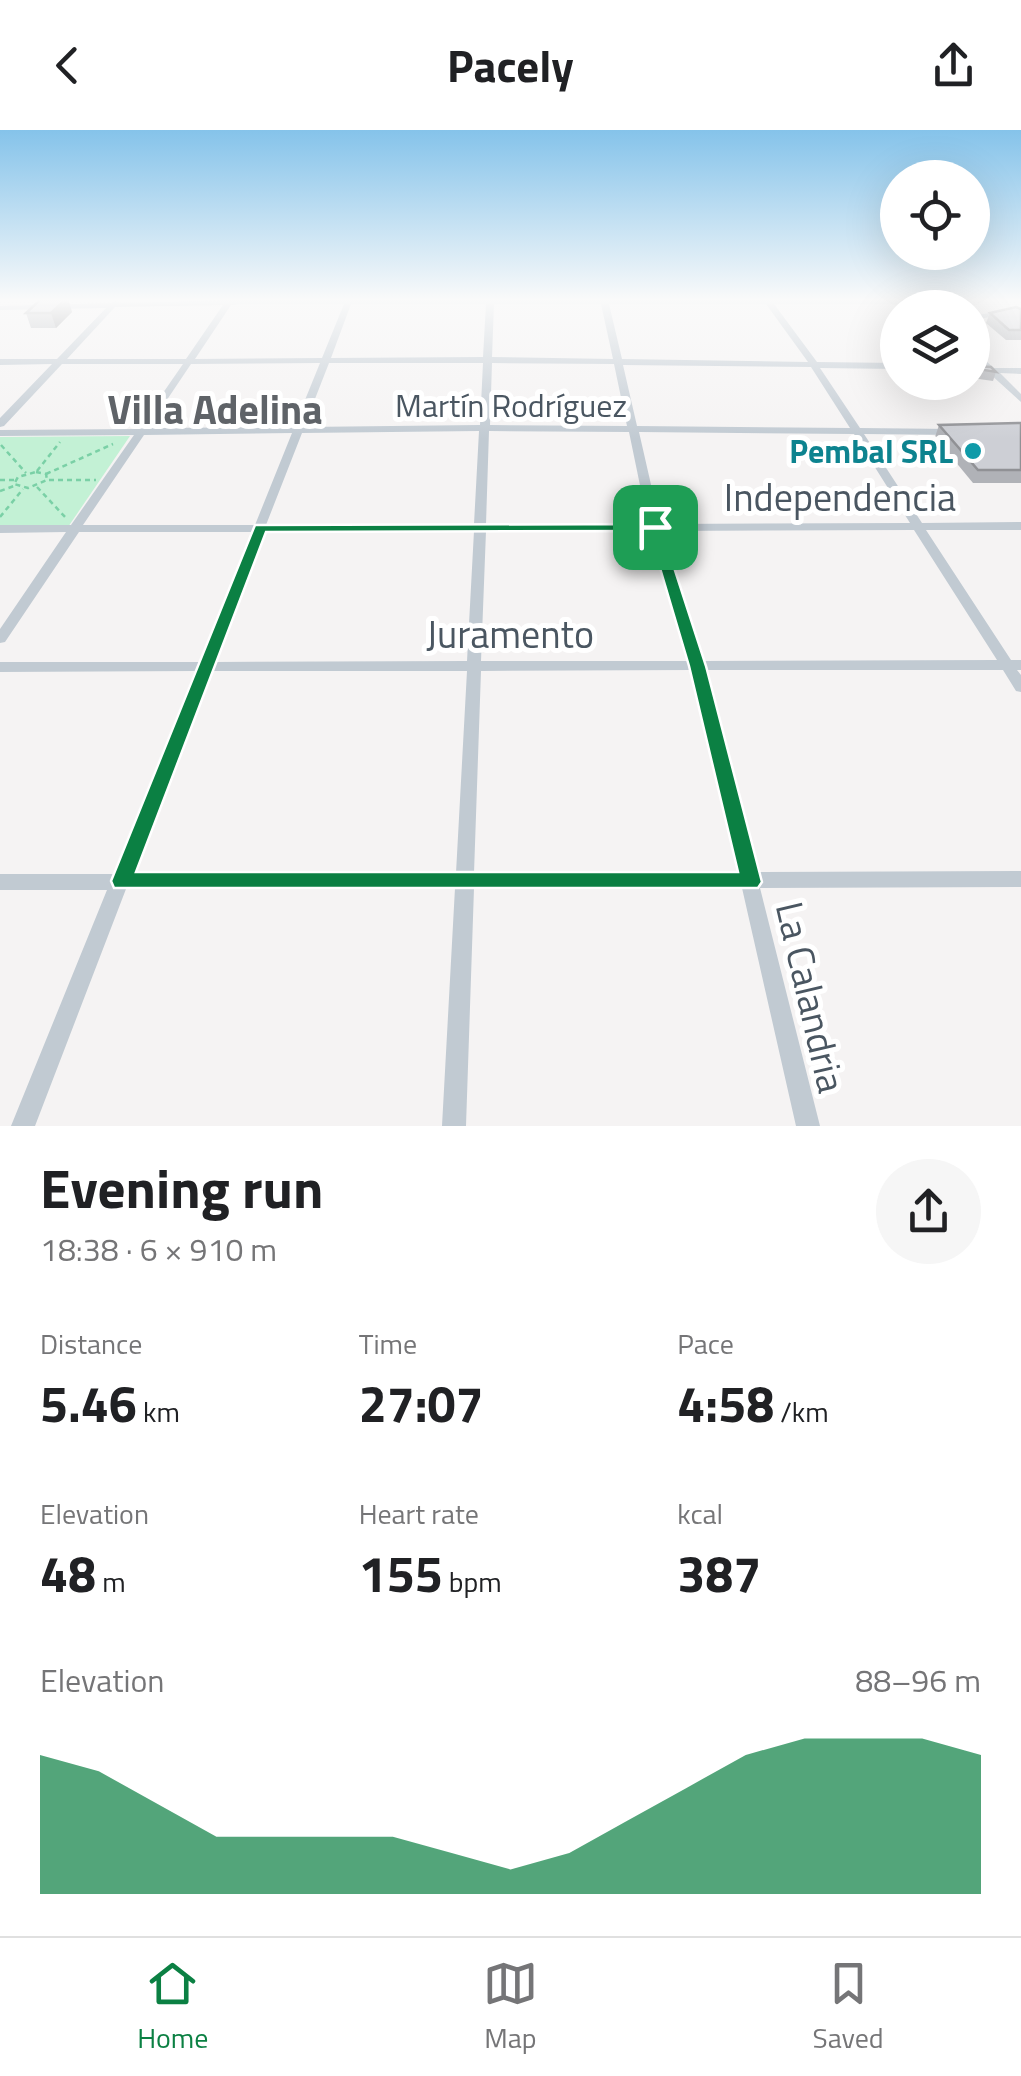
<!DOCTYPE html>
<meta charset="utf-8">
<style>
:root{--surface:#fff;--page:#f6f6f6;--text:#202124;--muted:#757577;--line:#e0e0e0;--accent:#0b8043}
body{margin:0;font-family:"Titillium Web",sans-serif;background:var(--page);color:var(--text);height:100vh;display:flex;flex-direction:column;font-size:38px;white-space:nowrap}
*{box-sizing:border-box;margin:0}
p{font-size:32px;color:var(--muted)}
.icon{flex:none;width:55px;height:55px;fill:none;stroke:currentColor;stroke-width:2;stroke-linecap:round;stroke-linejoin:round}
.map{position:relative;height:996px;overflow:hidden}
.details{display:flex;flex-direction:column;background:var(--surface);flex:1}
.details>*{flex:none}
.controls{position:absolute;left:880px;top:30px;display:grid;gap:20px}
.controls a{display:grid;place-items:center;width:110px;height:110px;border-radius:50%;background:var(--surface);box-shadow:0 10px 40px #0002;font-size:50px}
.pin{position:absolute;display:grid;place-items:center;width:85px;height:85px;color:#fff;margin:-42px;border-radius:20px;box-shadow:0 5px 15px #0006}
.round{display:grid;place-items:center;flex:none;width:105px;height:105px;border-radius:52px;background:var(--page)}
.summary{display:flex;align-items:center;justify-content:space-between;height:170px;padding:0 40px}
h1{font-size:55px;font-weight:700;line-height:75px}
.figures{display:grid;grid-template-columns:repeat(3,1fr);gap:15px;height:170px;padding:10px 40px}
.figures div{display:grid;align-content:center}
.figures b{font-size:50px;font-weight:700}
.figures small{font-size:28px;font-weight:400}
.figures p{font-size:28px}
.chart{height:280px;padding:20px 40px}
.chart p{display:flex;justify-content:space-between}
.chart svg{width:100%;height:180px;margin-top:10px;fill:var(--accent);opacity:.7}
header{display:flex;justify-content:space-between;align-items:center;height:130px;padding:0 40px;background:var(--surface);font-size:45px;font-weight:700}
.tab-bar{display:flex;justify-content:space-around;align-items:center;height:140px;border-top:2px solid var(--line);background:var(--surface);font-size:28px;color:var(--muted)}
.tab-bar a{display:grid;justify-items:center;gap:5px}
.tab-bar .active{color:var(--accent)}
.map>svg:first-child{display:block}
.green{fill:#c3f1d5}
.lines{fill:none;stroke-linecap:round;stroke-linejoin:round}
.path{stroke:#7ad0a6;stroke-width:2.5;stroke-dasharray:5 4;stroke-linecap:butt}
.minor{fill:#c1cad2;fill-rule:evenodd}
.wall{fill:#b0b2b7}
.shaded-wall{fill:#909195}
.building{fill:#cdcfd5;stroke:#909195;stroke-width:2.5}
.route{fill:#0b8043;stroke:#fff;stroke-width:2.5;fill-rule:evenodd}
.culture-dot{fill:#0f9aa8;stroke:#fff;stroke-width:4}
.labels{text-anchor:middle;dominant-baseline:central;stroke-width:10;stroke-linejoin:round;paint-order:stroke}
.far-street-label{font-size:32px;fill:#4a5661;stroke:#fff}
.far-culture-label{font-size:32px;font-weight:bold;fill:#0d838f;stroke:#fff;text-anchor:end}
.street-label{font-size:38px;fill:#4a5661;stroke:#fff}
.far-district-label{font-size:40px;font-weight:bold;fill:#5f6368;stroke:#fff}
</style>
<header><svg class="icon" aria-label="back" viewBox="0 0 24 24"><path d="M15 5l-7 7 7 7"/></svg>Pacely<svg class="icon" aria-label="share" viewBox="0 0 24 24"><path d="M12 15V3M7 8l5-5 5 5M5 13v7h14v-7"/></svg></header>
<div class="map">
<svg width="1021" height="996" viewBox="0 0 1021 996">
<rect width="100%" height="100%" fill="#f5f3f3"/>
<path class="green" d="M130,306l-62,91 -68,1v-91z"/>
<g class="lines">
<g class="path">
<path d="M1,315l25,28"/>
<path d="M37,341l23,-29"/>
<path d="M36,342l10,2 1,6 -19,8 -14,-4 4,-7z"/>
<path d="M46,344l67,-30"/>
<path d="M0,350h14"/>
<path d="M49,350h47"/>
<path d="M37,357l29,31"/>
<path d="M0,361l14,-5"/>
<path d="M0,387l23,-28"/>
</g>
<g class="minor">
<path d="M229,170h697l1,2 -4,2h-149l43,58 81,1v6l-78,-1 40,60 95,1 5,3 -5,3 -91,-1 58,89 99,-1v8h-95l85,130h10v10h-4l4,5v17l-5,-1 -13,-21h-297l50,202 265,-1v16l-261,1 60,238h-24l-54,-238h-268l-8,238h-24l13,-238 -329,1 -91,237h-24l96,-236h-107v-16h113l82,-203 -195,1v-10h199l53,-130h-173l-74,110 -5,1v-14l66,-97 -66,1v-8h71l63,-90 -134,1v-6l138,-1 45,-65h-121l-58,62 -4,1v-9l52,-54 -52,1v-6h57l49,-51 -106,2v-4l111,-3 4,-2 4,2zM243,174h101l-22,54 -127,1 36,-54zM351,174h135l-3,53 -152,1zM494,174h107l12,55 -121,-2zM609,174h157l42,58 -186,-3zM223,175l-37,54h-119l48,-52zM320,233l-26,64 -146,1 43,-64zM329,233h154l-3,62 -176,2zM492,233l122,1 13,62 -137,-1zM623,235l188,2 39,61 -213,-2zM479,301l-5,93 -208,1 36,-92zM489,301l140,1 19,92h-162zM639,302l215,2 56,89 -250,1zM292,303l-37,92h-172l61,-90zM914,400l83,130 -293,1 -42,-130zM474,401l-7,130 -253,1 50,-130zM486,401h164l39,130h-208zM692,540l46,202 -264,1 7,-202zM210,541h257l-11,202 -324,1z"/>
<path d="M1006,180h3v4l-37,6v-4z"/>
<path d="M972,219l22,19h27v6l-21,-1 21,21v8l-32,-29h-17v-6l12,1 -12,-12z"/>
</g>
</g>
<g class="wall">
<path d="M41,169h27l4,13 -16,16h-25l-5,-15z"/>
<path d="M1021,179v31h-15l-20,-17 4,-10z"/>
<path d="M972,236l24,6 -3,9 -21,-3z"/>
<path d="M1021,293v60h-48l-38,-46 4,-12z"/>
</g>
<path class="shaded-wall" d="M66,169h2l4,13 -16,16 -5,-15z"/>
<g class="building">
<path d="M41,169h25l-15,14h-25z"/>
<path d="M1016,177l5,2v21h-12l-19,-17z"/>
<path d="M972,236l19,1 5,5 -24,-4z"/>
<path d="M1021,293v47h-43l-39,-45z"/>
</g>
<linearGradient id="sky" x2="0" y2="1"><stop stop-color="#85c3ea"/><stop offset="0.55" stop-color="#fafafa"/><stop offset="1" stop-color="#fafafa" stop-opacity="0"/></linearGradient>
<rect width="1021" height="309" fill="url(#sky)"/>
<path class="route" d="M660,394l46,142 56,216 -4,6h-644l-3,-7 144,-356zM649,401l40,135 49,206h-602l130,-340z"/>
<circle class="culture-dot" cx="973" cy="321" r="10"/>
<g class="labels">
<g class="far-street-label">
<text x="511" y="275">Martín Rodríguez</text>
</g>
<g class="far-culture-label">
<text x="953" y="321">Pembal SRL</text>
</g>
<g class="street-label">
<text x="840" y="367">Independencia</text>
<text x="510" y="504">Juramento</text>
<text transform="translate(811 867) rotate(77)">La Calandria</text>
</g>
<g class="far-district-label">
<text x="215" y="279">Villa Adelina</text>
</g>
</g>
</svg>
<div class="controls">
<a><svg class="icon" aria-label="locate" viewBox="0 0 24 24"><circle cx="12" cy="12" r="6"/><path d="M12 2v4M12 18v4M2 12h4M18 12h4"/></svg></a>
<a><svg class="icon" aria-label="layers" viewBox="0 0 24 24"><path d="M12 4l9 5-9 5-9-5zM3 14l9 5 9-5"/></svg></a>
</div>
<div class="pin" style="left:655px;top:397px;background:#1e9e55"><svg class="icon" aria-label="arrive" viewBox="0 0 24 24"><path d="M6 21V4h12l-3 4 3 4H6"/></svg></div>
</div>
<section class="details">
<div class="summary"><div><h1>Evening run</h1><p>18:38 · 6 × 910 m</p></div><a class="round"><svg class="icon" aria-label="share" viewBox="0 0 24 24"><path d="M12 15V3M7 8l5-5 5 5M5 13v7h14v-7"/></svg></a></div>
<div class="figures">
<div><p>Distance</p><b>5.46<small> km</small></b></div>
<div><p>Time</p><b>27:07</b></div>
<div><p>Pace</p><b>4:58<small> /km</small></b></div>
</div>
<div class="figures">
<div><p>Elevation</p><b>48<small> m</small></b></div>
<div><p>Heart rate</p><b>155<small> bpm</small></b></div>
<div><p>kcal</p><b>387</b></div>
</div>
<div class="chart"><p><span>Elevation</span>88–96 m</p>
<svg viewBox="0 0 160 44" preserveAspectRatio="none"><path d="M0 44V10L10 14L20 22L30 30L40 30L50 30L60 30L70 34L80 38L90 34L100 26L110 18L120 10L130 6L140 6L150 6L160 10V44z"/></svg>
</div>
</section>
<nav class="tab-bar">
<a class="active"><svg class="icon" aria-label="home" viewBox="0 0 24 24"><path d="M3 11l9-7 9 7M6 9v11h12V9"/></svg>Home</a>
<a><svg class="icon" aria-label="map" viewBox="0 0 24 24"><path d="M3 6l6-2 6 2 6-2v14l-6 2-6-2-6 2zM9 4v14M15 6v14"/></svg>Map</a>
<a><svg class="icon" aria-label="saved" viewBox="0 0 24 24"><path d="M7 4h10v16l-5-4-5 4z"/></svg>Saved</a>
</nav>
